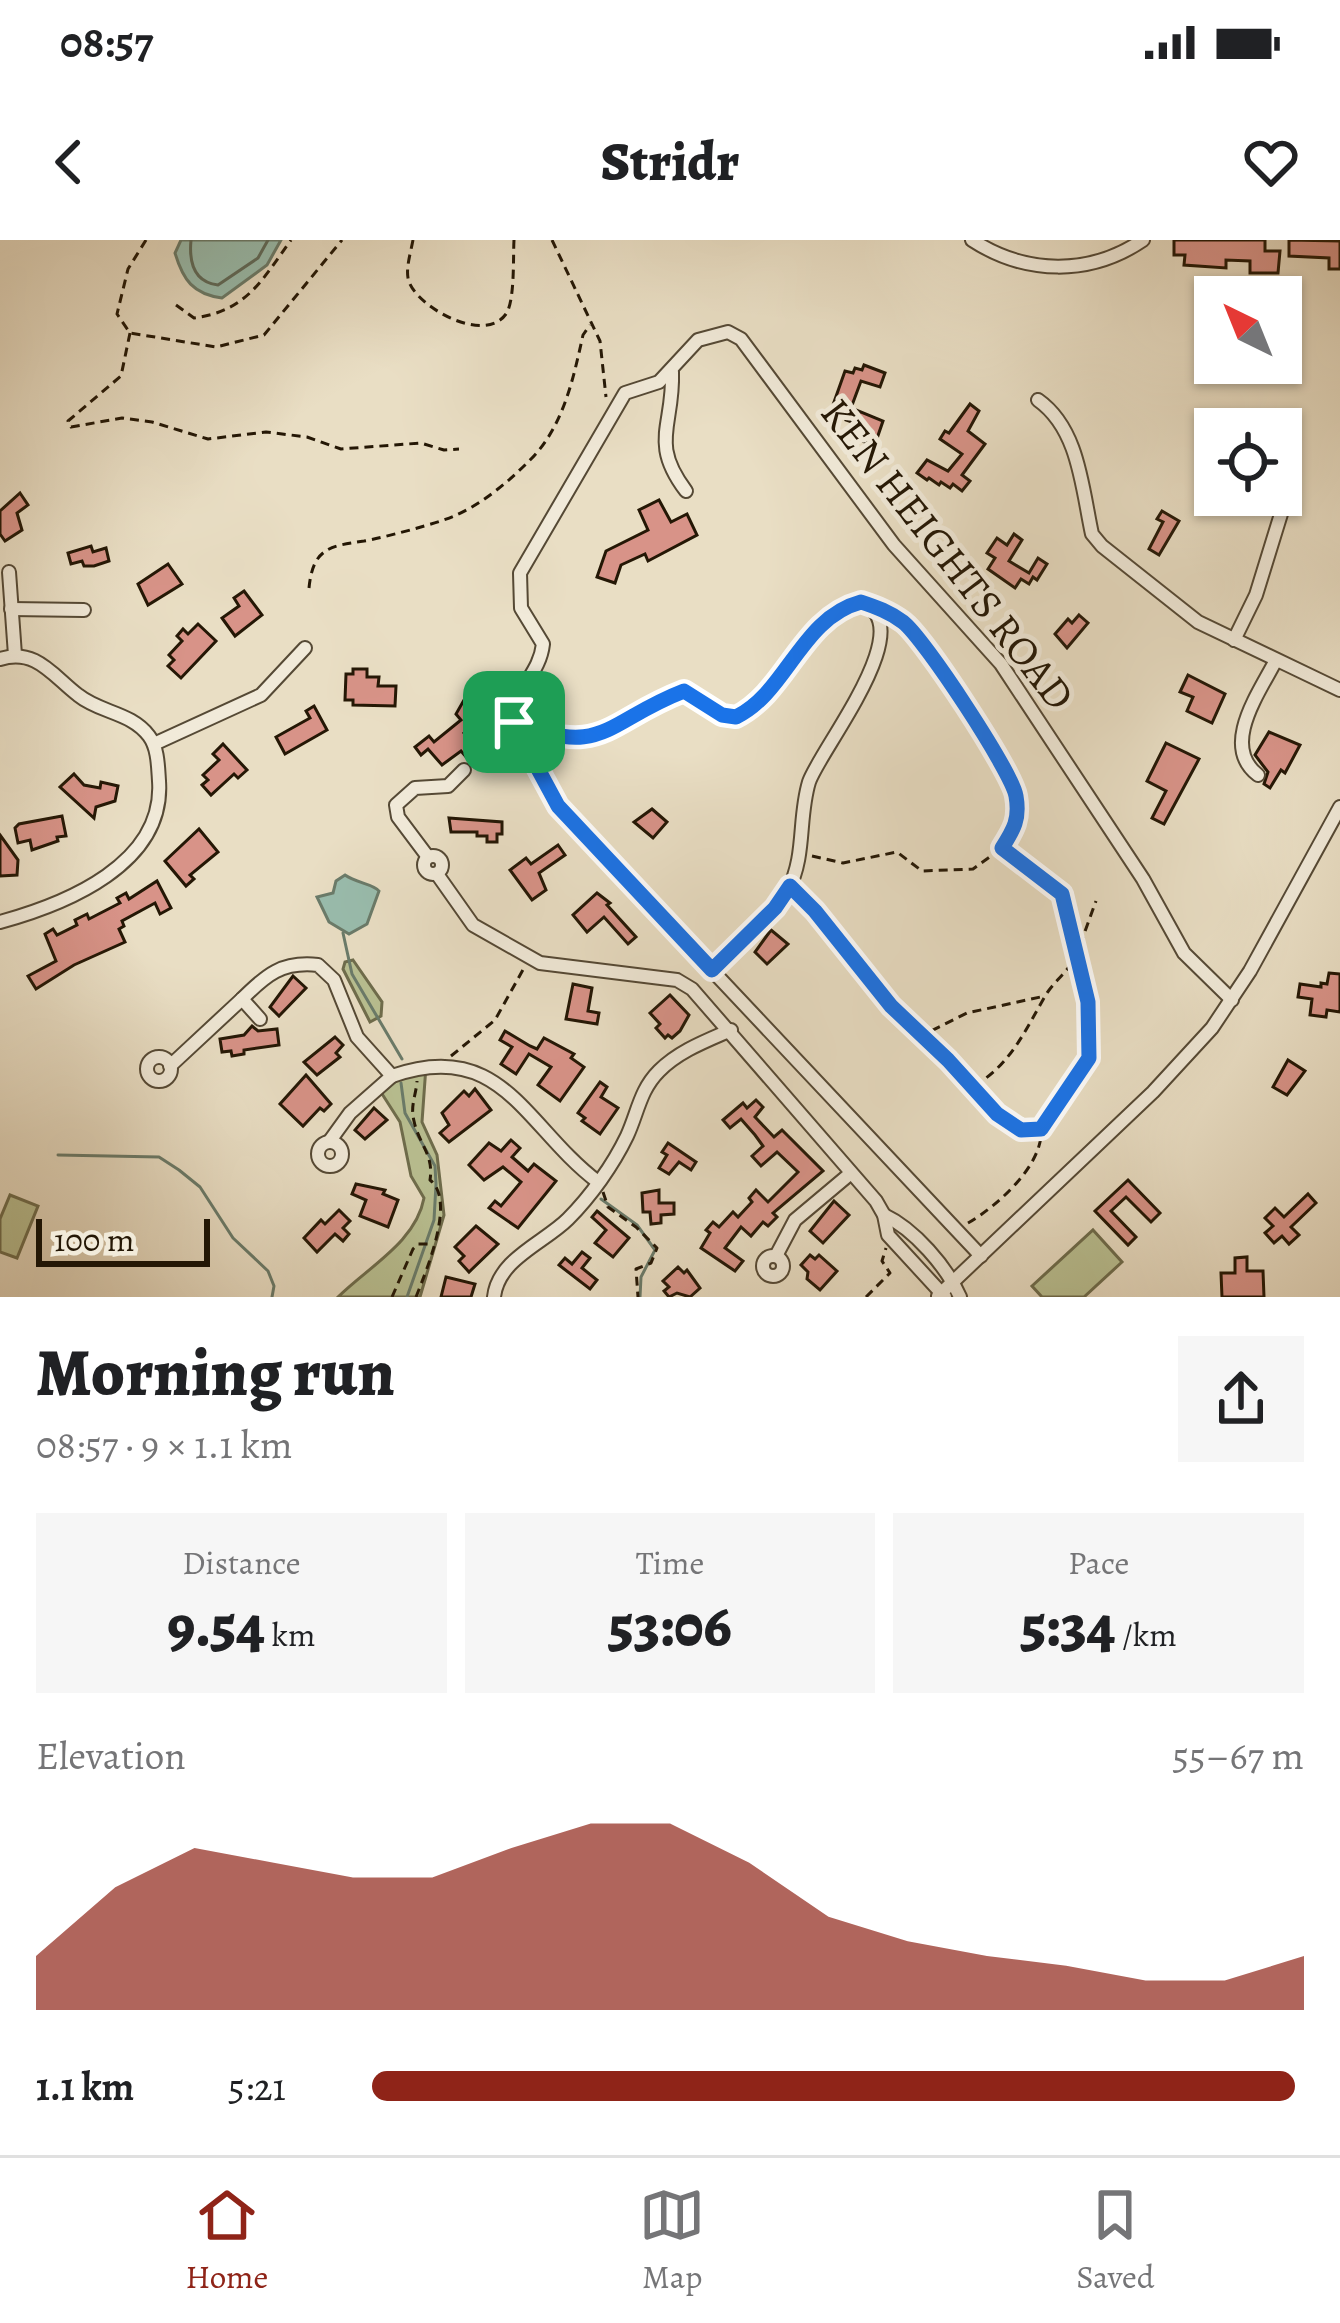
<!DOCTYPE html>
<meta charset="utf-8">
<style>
:root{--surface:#fff;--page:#f6f6f6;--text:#202124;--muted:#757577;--line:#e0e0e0;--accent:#8f2418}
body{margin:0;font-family:Alegreya,serif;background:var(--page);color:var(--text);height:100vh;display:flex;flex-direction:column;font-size:45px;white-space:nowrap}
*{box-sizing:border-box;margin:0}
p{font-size:39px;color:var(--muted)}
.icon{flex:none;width:66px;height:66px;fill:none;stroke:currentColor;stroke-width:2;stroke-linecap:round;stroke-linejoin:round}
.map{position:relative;height:1057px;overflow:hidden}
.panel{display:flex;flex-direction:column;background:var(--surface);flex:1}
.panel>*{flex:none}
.needle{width:78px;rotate:317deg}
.buttons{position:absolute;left:1194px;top:36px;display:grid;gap:24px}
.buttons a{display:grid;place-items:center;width:108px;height:108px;border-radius:0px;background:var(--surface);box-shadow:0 3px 9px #0004;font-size:60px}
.scale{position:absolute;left:36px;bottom:30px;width:174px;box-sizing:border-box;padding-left:12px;border:6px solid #241705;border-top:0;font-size:33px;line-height:42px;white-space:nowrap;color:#241705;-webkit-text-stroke:9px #f1ead9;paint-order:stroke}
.pin{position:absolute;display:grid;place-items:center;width:102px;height:102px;color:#fff;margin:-51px;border-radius:24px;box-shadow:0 6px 18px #0006}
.round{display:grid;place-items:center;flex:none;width:126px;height:126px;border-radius:0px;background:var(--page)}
.head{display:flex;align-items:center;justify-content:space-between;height:204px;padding:0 36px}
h1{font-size:66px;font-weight:800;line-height:90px}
.figures{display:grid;grid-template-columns:repeat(3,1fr);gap:18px;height:204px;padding:12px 36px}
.figures div{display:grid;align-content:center;border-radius:0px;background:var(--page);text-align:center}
.figures b{font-size:60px;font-weight:800}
.figures small{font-size:33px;font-weight:400}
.figures p{font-size:33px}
.chart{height:336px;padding:24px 36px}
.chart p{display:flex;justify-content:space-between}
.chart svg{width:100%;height:216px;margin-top:12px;fill:var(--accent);opacity:.7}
ul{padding:0 36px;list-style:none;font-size:39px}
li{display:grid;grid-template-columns:192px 144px 1fr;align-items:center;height:90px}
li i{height:30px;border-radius:15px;background:var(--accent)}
.status{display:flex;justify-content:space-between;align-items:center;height:84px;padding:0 60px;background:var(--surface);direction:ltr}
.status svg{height:33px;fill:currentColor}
header{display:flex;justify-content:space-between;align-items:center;height:156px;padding:0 36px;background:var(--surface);font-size:54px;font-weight:800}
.dock{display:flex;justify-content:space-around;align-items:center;height:168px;border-top:3px solid var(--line);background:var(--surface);font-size:33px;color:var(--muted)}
.dock a{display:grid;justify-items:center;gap:6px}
.dock .active{color:var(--accent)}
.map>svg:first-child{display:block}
.green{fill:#b9c092;stroke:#6e6c4c;stroke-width:3}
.water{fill:#99bdae;stroke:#6a7b6a;stroke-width:3}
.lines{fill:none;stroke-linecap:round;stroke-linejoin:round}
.shore{stroke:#5e6a5a;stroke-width:3}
.stream{stroke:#6a7b6a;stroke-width:3}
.building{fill:#d89388;stroke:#241705;stroke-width:3}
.minor-casing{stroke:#554935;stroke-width:16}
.path{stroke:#241705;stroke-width:3;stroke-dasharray:9 6;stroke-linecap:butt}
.minor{stroke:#f1ead9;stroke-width:12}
.route-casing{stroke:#fff;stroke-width:24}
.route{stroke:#1a73e8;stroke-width:15}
.labels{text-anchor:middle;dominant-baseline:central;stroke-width:10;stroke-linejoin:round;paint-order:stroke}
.street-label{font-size:42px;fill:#241705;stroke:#f1ead9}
</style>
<div class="status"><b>08:57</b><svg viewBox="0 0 49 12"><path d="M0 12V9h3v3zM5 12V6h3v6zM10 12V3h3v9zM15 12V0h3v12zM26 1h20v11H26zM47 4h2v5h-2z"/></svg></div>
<header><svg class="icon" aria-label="back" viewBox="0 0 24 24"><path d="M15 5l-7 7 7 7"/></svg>Stridr<svg class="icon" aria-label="heart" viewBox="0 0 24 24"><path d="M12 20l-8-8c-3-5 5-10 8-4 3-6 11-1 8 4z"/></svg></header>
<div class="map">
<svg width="1340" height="1057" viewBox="0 0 1340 1057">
<rect width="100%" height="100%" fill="#e9dec4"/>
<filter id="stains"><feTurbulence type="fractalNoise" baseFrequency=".00167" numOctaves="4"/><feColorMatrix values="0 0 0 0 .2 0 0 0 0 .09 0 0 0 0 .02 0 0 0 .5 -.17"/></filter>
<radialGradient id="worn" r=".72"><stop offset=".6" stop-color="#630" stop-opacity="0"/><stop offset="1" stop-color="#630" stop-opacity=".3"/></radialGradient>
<g class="green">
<path d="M353,720l29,42 -1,14 -11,6 -27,-53 2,-7z"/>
<path d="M426,826l-4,56 15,33 7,60 -24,82h-82c30,-30 78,-55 86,-99l-13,-22 -11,-54 -23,-36z"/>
<path d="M10,955l28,11 -21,52 -17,-6v-33z"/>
<path d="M1093,990l29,32 -38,35h-42l-10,-11z"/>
</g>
<g class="water">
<path d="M181,0h100l-14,25 -45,33c-29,-4 -39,-18 -47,-45z"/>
<path d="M345,635c11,8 29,9 34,16l-12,33 -18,10 -20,-12 -12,-25 16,-4 3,-12z"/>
</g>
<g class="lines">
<path class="shore" d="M191,0c-2,21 2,42 27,45l40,-27 10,-18"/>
<g class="stream">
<path d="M343,693l9,41 50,85"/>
<path d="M401,843l4,30 30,53 1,18 -2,36 -27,77"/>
<path d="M58,915l101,2 20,13 21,17 33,51 35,33 6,15 -2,11"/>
<path d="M601,959l36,26 18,25 -14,27 -1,20"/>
</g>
</g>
<g class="building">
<path d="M1174,0h91v11h15l-2,22h-28v-12l-24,-1v8l-42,-3 1,-10h-11z"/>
<path d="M1289,0l51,1v28h-11v-11l-40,-2z"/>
<path d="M864,125l21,8 -5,14 -19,-6 -10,27 32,13 -10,29 -9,-3 2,-5 -3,-1 4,-14 -21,-7 1,-5 -14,-10 12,-34 8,2 2,-5 7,2z"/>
<path d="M970,164l9,7 -11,20 17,13 -23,31 8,6 -8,10 -9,-7 -3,4 -9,-6 -2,3 -10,-7 -2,2 -10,-7 10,-13 21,11 14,-17 -22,-15 5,-8 4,2z"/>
<path d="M20,253l8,12 -11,8 5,17 -17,11 -5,-7v-23z"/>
<path d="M659,260l12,22 16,-8 10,21 -49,26 -3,-7 -24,11 -6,18 -18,-6 9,-26 42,-21 -9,-20z"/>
<path d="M1162,271l17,10 -20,34 -10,-6 14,-27 -6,-3z"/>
<path d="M1014,294l8,6 -13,21 20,12 9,-15 9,6 -10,16 -4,-3 -4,7 -8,-5 -6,9 -27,-19 7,-11 -8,-5 10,-15 10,7z"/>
<path d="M91,306l2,6 13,-4 3,13 -15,5h-10l-2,-5 -11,3 -3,-11z"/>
<path d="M168,324l14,20 -34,21 -10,-21z"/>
<path d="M244,351l18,24 -27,21 -13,-18 17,-12 -5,-8z"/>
<path d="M1079,375l9,8 -21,25 -12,-14 13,-15 4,4z"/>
<path d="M198,384l18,17 -35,37 -13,-12 6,-6 -5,-5 13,-14 -5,-5 6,-7 5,5z"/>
<path d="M353,429h14v8h12l-1,9h18l-1,20 -42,-1v-5h-8l1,-26h7z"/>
<path d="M1188,435l37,19 -13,29 -25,-12 6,-14 -13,-5z"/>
<path d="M472,446l29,16 -6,10 9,5v10l-7,7 -20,-12 -13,11 12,18 -9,7 -6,-7 -19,14 -14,-16 -7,6 -6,-8 14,-11 5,6 27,-22 -5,-6z"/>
<path d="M314,466l13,24 -42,24 -9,-17 34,-19 -4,-7z"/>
<path d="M1269,492l31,13 -15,28 -4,-3 -11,18 -6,-4 4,-12 -13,-17z"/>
<path d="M1166,503l33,16 -35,65 -12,-6 14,-27 -19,-10z"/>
<path d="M223,504l24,26 -9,8 -4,-4 -23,21 -9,-10 6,-5 -5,-5 16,-15 -6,-6z"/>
<path d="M74,534l10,11 16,3 1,-6 17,4 -3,15 -19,6 -2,11 -34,-31z"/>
<path d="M652,569l15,13 -14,16 -19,-16z"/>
<path d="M62,576l4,20 -9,1 1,4 -26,9 -2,-10 -12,3 -3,-15 4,-4z"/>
<path d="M449,578l53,4v12h-5v8h-10v-6h-10v-4h-26z"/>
<path d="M199,589l19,23 -28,23 4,4 -8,7 -21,-25z"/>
<path d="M0,595l18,25 -1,15 -17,1z"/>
<path d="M558,605l7,10 -26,18 7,17 -14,10 -22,-30 16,-12 5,6z"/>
<path d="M157,641l14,27 -11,6 -5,-11 -33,18 2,5 -5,3 6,13 -51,23 -38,24 -8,-13 28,-15 -11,-27 8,-5 4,6 20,-10 -2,-5 12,-6 2,5 31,-16 -3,-5 9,-5 3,6z"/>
<path d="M597,653l13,10 -3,2 29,32 -8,7 -24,-27 -17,15 -14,-17z"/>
<path d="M771,690l17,14 -21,20 -12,-12z"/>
<path d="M1329,733l11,1v38l-13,-2 -1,7 -16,-2 2,-16 -14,-2 2,-13 21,3v-4l6,1z"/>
<path d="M293,736l13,12 -27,28 -9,-9z"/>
<path d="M573,744l19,4 -4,23 11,2 -2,11 -31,-5z"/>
<path d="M670,755l19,20 -9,16 -8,7 -4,-3 -3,3 -9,-10 4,-4 -10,-11z"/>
<path d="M252,786l6,5 19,-2 2,16 -35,5v4l-12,2 -1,-5 -9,1 -2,-13 24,-4z"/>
<path d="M505,791l25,15 7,3 7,-11 30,16 -3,4 13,9 -24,34 -22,-16 13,-18 -22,-13 -13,20 -15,-10 11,-17 -12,-7z"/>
<path d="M335,797l8,8 -7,8 4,4 -23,18 -13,-13z"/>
<path d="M1288,820l17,11 -18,24 -14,-8z"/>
<path d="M306,835l25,29 -7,7 -4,-3 -17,18 -23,-22z"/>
<path d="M600,842l7,5 -6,10 17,11 -18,26 -18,-13 3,-3 -7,-5z"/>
<path d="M475,849l16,21 -42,32 -9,-9 9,-8 -7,-12 22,-22 5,5z"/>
<path d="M756,860l7,7 -8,10 19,20 8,-7 41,41 -50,42 4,4 -9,9 -5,-4 -12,14 -10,-9 -16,21 18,13 -8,10 -34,-23 9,-15 -4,-3 7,-8 6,5 14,-15 5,5 14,-15 -3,-4 7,-8 12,12 30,-30 -21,-20 -16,14 -9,-10 11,-10 -8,-11 -14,-16 -11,9 -7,-8 20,-17 4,5z"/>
<path d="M374,868l13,12 -22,19 -10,-9z"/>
<path d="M511,900l9,8 -8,9 16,14 6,-7 22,17 -38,47 -29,-20 6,-7 6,5 20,-24 -18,-15 -19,13 -15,-15 20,-22 12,8z"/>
<path d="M668,903l28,19 -5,8 -12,-8 -10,12 -10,-6 8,-13 -5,-3z"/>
<path d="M1128,940l32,33 -9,9 -25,-25 -15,14 25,26 -8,8 -33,-34z"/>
<path d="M356,944l29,6 -2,4 15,6 -10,27 -28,-11 6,-16 -14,-6z"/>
<path d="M659,950v13h15v11l-13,1v8l-10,1 -1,-12h-7l-1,-19z"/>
<path d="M1308,954l8,9 -25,24 8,8 -10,9 -7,-8 -8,7 -9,-10 8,-7 -8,-8 10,-10 9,9z"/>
<path d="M834,961l15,14 -26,28 -13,-12z"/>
<path d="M339,970l11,11 -7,7 6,6 -6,7 -8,-7 -18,18 -13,-14 17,-18 4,4z"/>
<path d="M597,971l32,27 -16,19 -18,-14 11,-13 -14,-13z"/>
<path d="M476,986l22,18 -29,28 -10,-11 5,-5 -9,-9z"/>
<path d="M582,1012l8,6 -8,10 15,12 -7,9 -31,-24 6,-7 7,6z"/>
<path d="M810,1015l5,4 4,-4 18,16 -17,19 -13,-11 1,-7 -7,-7z"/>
<path d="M1247,1017v14h16l1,26h-42l-1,-24h14v-15z"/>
<path d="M678,1027l6,6 3,-3 13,18 -10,9 -13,-4 -8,4 -5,-6 5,-4 -6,-6z"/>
<path d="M446,1037l29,7 -4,13h-30z"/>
</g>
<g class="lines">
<defs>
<g id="minor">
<path d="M972,0c54,35 118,36 171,0"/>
<path d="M672,132c2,54 -23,70 14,119"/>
<path d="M1038,160c41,29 44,88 54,134l10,12 96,76 142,68"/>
<path d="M9,332l6,83"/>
<path d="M11,369l73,1"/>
<path d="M1234,400l22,-45 25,-81"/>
<path d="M0,419c36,-11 52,16 78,36 22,18 53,17 71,41 9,12 9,30 10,45 6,83 -93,123 -159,141"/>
<path d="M514,482l47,15 28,2 95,-48c16,5 31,28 49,26 22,-1 61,-64 77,-82 14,-13 29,-24 46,-33 72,15 -36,147 -47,180 -11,36 -3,74 -21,108 -16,29 -52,57 -76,80"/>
<path d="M154,504l107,-49 44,-47"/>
<path d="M1258,535c-38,-29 1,-82 18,-115"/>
<circle cx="433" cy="625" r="9"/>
<path d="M428,617l-30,-40 -2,-12 19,-17 33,-2 16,-16"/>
<path d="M437,634l36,51 67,38 137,17 15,9 184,212 8,14 4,20 57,62"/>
<path d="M260,779l-18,-20c24,-24 40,-38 76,-34l16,15 23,57 35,39c110,-39 133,51 206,106"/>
<circle cx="159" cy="829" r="12"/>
<path d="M170,826l72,-67"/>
<path d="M329,902l21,-29 42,-37"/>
<circle cx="330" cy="914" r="12"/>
<path d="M884,975c30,14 63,52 76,82"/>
<path d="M776,1016l19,-36 56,-47"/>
<path d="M981,1016l-418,-444c-15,-19 -56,-84 -48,-106 7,-23 25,-36 28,-62l-22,-36 -1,-35 105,-180 34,-11 39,-42 30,-8 13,7 153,206 107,119 142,215 41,74 48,47"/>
<circle cx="773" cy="1026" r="10"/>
<path d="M938,1056l215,-204 59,-64 38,-57 90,-164"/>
<path d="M494,1057c4,-38 50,-54 74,-78 23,-23 45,-54 59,-83 11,-24 13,-46 32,-65 20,-20 47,-30 72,-41"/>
</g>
</defs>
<use href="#minor" class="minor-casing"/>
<g class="path">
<path d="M146,0l-18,29 -11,45 13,19 86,14 48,-12 78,-95"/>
<path d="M413,0c-2,11 -7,27 -5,38 4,26 75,68 98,36 9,-13 7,-57 8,-74"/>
<path d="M552,0l48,101 6,56"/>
<path d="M176,65l18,13c53,-7 68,-38 97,-78"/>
<path d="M130,93l-9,43 -53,45 3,6 51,-9 30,4 56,17 58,-7 41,5 34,12 80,-6 23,7 15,-1"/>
<path d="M309,348c4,-41 22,-42 55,-47 18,-3 75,-18 90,-25 28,-12 53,-33 75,-55 34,-33 44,-81 54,-126l7,-10"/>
<path d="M812,616l31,7 54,-11 25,19 51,-2 29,-21 17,-26 -4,-32 -81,-134 -29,-33 -16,-10"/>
<path d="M800,656l91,110 57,54 49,54 24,16 20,-1"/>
<path d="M1080,705l16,-44"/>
<path d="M917,789l14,2 36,-18 78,-17"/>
<path d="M451,816l44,-36 29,-52"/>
<path d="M974,846c38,-22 52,-58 73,-93 9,-14 24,-23 29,-40"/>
<path d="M603,952l5,15 28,20 21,21 -6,15 -15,6 2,28"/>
<path d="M968,983c28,-16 76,-58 73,-94l48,-71 -2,-56 -25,-108 -59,-45"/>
<path d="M392,1057l21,-48 5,-5h14"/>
<path d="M416,1057c11,-28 40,-97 14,-117 4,-26 -11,-35 -16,-59 -4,-16 2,-25 3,-40"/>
<path d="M866,1057l24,-24 -8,-12 4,-13"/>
</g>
<use href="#minor" class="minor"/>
</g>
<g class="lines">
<defs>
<path id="route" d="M861,362c15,5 29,10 42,20 21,16 109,150 113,174 4,23 -2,33 -14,52l60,46 26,108 1,56 -48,71 -20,1 -24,-16 -49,-54 -57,-54 -76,-95 -25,-25 -15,22 -63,62 -154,-164 -41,-76 -3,-8c90,37 92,-1 170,-31l38,24 14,2c51,-25 65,-99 125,-115z"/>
</defs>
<use href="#route" class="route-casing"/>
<use href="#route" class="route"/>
</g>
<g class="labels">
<g class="street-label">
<text transform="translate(948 314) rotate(52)">KEN HEIGHTS ROAD</text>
</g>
</g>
<rect width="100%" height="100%" filter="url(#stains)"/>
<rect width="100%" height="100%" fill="url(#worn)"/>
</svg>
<div class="buttons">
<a><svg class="needle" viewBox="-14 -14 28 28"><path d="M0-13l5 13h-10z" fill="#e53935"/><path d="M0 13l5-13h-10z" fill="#757577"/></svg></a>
<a><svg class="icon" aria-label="locate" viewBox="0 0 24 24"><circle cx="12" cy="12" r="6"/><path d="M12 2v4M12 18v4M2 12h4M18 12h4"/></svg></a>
</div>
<div class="scale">100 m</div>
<div class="pin" style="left:514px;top:482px;background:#1e9e55"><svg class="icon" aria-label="arrive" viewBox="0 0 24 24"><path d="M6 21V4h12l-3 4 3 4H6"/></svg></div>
</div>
<section class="panel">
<div class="head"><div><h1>Morning run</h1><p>08:57 · 9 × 1.1 km</p></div><a class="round"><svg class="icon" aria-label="share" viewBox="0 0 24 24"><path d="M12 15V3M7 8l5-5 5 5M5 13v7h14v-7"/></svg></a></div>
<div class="figures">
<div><p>Distance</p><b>9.54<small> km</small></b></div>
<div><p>Time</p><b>53:06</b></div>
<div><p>Pace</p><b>5:34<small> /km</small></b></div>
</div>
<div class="chart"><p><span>Elevation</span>55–67 m</p>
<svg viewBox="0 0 160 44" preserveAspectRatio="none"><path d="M0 44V33L10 19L20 11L30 14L40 17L50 17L60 11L70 6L80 6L90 14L100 25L110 30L120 33L130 35L140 38L150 38L160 33V44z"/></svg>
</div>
<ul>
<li><b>1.1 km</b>5:21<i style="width:99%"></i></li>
</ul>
</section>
<nav class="dock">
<a class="active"><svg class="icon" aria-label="home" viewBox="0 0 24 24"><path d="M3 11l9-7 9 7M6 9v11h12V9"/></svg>Home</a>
<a><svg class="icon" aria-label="map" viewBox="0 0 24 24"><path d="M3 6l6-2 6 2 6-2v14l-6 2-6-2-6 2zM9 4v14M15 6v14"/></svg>Map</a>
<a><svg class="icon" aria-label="saved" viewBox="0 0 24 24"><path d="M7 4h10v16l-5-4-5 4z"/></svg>Saved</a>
</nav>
